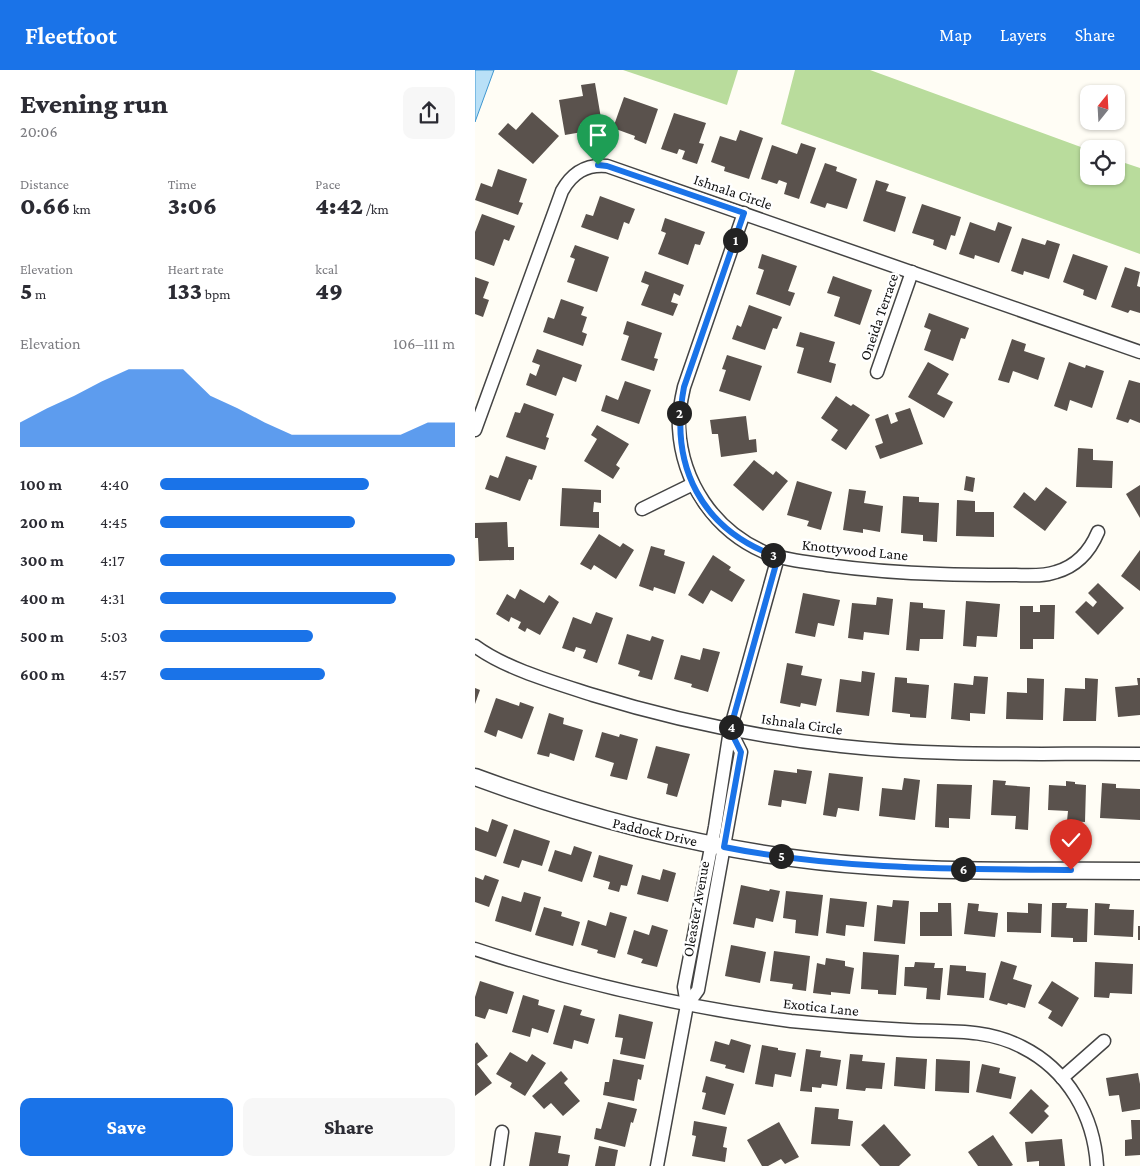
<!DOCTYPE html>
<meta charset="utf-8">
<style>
:root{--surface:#fff;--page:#f7f7f7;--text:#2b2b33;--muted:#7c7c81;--accent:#1a73e8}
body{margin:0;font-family:"Crimson Pro",serif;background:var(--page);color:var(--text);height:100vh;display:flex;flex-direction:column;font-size:19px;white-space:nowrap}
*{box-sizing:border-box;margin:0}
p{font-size:16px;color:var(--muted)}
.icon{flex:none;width:28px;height:28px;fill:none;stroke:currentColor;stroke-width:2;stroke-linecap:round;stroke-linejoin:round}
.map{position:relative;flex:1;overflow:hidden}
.sheet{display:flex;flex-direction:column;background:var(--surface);width:475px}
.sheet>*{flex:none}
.needle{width:32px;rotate:18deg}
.buttons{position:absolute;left:605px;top:15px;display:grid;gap:10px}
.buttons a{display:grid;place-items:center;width:45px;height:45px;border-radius:10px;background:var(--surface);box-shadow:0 1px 4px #0004;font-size:25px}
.pin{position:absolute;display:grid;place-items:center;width:42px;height:42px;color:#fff;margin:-51px -21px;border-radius:50% 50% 50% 0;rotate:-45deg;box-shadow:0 0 5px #0007}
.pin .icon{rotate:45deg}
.km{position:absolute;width:25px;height:25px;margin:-12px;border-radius:50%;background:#222;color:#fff;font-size:14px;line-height:25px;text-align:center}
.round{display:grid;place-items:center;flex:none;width:52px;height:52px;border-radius:10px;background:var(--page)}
.overview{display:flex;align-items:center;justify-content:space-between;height:85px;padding:0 20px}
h1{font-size:28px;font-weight:800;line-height:38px}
.stats{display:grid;grid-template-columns:repeat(3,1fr);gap:8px;height:85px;padding:5px 20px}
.stats div{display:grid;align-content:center}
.stats b{font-size:25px;font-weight:800}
.stats small{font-size:14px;font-weight:400}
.stats p{font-size:14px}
.chart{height:140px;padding:10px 20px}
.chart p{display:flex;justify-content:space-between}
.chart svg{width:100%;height:90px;margin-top:5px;fill:var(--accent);opacity:.7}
.button{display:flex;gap:10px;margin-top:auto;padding:10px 20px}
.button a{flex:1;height:58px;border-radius:10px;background:var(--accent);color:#fff;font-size:20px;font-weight:800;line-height:58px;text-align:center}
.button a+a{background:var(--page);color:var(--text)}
ul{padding:0 20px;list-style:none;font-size:16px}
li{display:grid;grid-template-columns:80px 60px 1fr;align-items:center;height:38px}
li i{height:12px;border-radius:6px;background:var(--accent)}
header{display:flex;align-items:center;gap:30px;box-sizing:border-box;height:70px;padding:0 25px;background:var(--accent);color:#fff}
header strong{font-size:24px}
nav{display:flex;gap:28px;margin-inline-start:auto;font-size:18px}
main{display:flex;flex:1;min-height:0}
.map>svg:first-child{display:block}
.forest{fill:#b9dc9c}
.water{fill:#b9e0f7;stroke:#3f96cf}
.building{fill:#5a524d}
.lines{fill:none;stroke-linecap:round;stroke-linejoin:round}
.minor-casing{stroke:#444;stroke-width:15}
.tertiary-casing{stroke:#444;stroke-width:19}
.minor{stroke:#fff;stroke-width:12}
.tertiary{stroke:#fff;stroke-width:16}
.route-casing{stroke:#fff;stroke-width:10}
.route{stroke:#1a73e8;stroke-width:6}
.labels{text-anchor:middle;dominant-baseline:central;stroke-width:5;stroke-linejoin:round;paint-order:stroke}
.street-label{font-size:15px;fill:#111;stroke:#fff}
</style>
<header>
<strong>Fleetfoot</strong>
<nav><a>Map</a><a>Layers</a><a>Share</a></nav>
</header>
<main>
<section class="sheet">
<div class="overview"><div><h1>Evening run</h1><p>20:06</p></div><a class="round"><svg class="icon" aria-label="share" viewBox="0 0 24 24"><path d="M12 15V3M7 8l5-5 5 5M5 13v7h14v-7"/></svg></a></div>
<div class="stats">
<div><p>Distance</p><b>0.66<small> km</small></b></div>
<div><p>Time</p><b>3:06</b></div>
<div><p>Pace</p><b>4:42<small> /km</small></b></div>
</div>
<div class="stats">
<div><p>Elevation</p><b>5<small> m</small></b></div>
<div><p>Heart rate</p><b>133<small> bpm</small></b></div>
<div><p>kcal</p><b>49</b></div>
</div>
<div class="chart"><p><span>Elevation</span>106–111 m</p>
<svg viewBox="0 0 160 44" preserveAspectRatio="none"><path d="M0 44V32L10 25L20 19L30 12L40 6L50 6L60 6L70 19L80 25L90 32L100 38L110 38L120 38L130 38L140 38L150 32L160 32V44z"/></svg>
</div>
<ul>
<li><b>100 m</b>4:40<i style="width:71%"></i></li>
<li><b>200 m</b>4:45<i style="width:66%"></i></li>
<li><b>300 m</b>4:17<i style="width:100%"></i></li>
<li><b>400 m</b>4:31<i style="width:80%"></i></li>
<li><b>500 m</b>5:03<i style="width:52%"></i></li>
<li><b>600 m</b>4:57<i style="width:56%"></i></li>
</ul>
<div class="button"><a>Save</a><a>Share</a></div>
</section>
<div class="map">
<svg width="665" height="1096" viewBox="0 0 665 1096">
<rect width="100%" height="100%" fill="#fffdf5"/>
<g class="forest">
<path d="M148,0h115l-11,35z"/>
<path d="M320,0h75l219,80v26h27v-16l24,8v86l-359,-130z"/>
</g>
<path class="water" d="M0,0h19l-19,52z"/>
<g class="building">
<path d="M120,13l7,41 -13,2v-3l-9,1 2,8 -17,3 -6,-35 24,-4 -2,-11z"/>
<path d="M149,27l34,12 -12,35 -12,-5 1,-3 -22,-8z"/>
<path d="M57,42l27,24 -26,28 -35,-30 10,-11 8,7z"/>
<path d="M199,43l32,10 -7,20 5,1 -7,20 -15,-5 3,-8 -6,-2 -2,5 -16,-5z"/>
<path d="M265,60l23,8 -14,41 -25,-8 1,-4 -14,-5 9,-26 16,5z"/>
<path d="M326,73l15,5 -17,51 -15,-5 3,-11 -8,-3 -2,4 -16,-5 11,-34 25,9z"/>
<path d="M350,93l12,4 -1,4 21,8 -10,30 -20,-6 -2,5 -15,-5z"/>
<path d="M23,99l29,10 -8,23 4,1 -5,12 -43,-15 6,-17 11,4z"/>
<path d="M401,110l13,4 -3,7 20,6 -11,35 -32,-11z"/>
<path d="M125,126l35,13 -6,15 -5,-2 -6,18 -37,-13 5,-13 7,2z"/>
<path d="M447,134l39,13 -6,19 -4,-1 -5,15 -13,-5 1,-5 -22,-7z"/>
<path d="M7,144l33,12 -6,15 -5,-2 -10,27 -19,-7v-27z"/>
<path d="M190,148l40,14 -5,13 -5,-1 -7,21 -30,-11 8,-21 -5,-2z"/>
<path d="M495,152l25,9 3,-9 14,5 -13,36 -24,-8 -1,4 -15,-5z"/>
<path d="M547,168l23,7 2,-5 13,4 -11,35 -25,-8 -1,4 -12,-4z"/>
<path d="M100,175l34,12 -12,35 -30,-10 8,-23 -5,-2z"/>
<path d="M287,184l35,12 -9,25 7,2 -5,13 -34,-12 8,-24 -6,-2z"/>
<path d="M598,184l35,12 -12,34 -13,-5 1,-5 -21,-8z"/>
<path d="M650,197l15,5 -3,14 3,1v26l-10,-3 -2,3 -17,-6z"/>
<path d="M170,201l39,14 -4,11 -6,-3 -3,9 7,2 -5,12 -32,-11 8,-20 -8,-3z"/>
<path d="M358,206l39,14 -12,35 -26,-9 6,-19 -13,-4z"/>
<path d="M0,207l14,5 -6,16 6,2 -6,17 -8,-3z"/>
<path d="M86,229l23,8 -3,8 6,2 -5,15 5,2 -4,12 -40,-14 5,-15 6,2z"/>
<path d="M274,235l33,12 -5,12 -4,-1 -8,22 -33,-11 5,-14 4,2z"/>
<path d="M454,243l40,15 -4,11 -4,-1 -8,23 -29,-11 7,-20 -7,-3z"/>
<path d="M152,251l35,12 -8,25 4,1 -4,12 -33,-11 8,-24 -6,-2z"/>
<path d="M325,262l35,10 -6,20 7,2 -5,19 -34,-10 7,-25 -8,-2z"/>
<path d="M537,269l14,5 -2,7 21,7 -7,22 -25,-9 -4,12 -11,-3z"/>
<path d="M62,279l45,16 -6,17 -13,-5 -7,19 -30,-11 4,-12 6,3 4,-11 -8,-3z"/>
<path d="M252,285l35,11 -12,35 -31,-10 7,-21 -4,-1z"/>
<path d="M453,292l21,12 -12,20 16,8 -9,16 -36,-21z"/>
<path d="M594,292l16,6 1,-3 18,6 -12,37 -22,-8 -3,11 -13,-5z"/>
<path d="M654,310l11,3v40l-10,-4 -2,4 -12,-4z"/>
<path d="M150,311l26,9 -12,34 -38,-13 5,-16 12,5z"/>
<path d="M361,326l15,10 2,-2 17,11 -24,35 -15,-10 7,-10 -17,-12z"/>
<path d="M49,333l30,11 -8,23 3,1 -4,12 -39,-13 9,-25 5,1z"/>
<path d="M435,338l13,36 -43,15 -5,-13 8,-3 -8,-24 13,-5 3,10 7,-3 -3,-8z"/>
<path d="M271,346l3,24 7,-1 1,13 -36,5 -3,-23h-6l-2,-14z"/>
<path d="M122,355l32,19 -13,21 4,3 -7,11 -29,-18 13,-22 -6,-4z"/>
<path d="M603,378l15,1v11l20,1 -1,27 -36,-1z"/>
<path d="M31,386l31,10 -5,14 -3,-1 -9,22 -35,-12 5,-14 8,3z"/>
<path d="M279,390l19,15 3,-4 12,10 -25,30 -30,-26z"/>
<path d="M491,406l9,2 -2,14 -9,-2z"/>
<path d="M322,411l35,11 -11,38 -14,-4 2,-5 -22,-6z"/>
<path d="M665,415v33l-14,-24z"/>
<path d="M571,417l21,15 -22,29 -32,-24 11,-15 11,9z"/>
<path d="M87,418l39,2v13l-7,-1 -1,10h6v16l-39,-2z"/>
<path d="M374,419l17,2 -2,12 19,3 -3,26 -17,-3v4l-20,-3z"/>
<path d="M428,426l16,1v5l20,1 -2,39 -14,-1v-6l-22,-2z"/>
<path d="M482,430l18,1v11h19v25l-38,-1z"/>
<path d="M32,452l1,25h6v13l-35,1 -1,-23h-3v-15z"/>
<path d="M124,464l21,13 3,-4 11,7 -18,29 -22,-14 -3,5 -11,-6z"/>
<path d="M176,476l14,4 -1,5 21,7 -10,32 -21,-7 -1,4 -14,-5z"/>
<path d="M665,480v41l-19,-15z"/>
<path d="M238,485l18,12 -2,3 16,10 -13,22 -21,-12 -8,14 -15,-9z"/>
<path d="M623,513l26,25 -26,27 -23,-23 11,-11 7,6 4,-5 -9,-9z"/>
<path d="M45,519l24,14 5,-8 10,7 -19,33 -13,-7 -2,4 -7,-4 3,-6 -10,-5 -2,5 -13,-8 11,-20 8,5z"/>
<path d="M328,523l37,7 -6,26 -16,-3 -3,14 -20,-4z"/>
<path d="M402,527l16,2 -4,36 -25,-3 -1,8 -15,-2 4,-35 24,2z"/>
<path d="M491,531l34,3 -3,33 -20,-1 -1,11 -13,-1z"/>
<path d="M435,532l13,1v5l22,2 -2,29h-23l-1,12 -13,-1z"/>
<path d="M565,535h15l-1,34h-21v10h-13v-43h13v6h7z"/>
<path d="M121,542l17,6 -16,45 -14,-5 3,-8 -10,-3 -2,5 -12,-4 11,-31 18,7z"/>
<path d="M152,564l23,7 2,-5 12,4 -12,40 -14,-4 2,-5 -22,-7z"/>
<path d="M228,578l17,4 -12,40 -17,-5 1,-3 -18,-5 7,-24 19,5z"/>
<path d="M312,593l16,3 -2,9 21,4 -6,27 -15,-3 -1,4 -20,-4z"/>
<path d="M387,601l13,2 -6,43 -33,-4 4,-33 21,3z"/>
<path d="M499,606l14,1 -3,37 -15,-1v8l-19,-2 3,-36 19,2z"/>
<path d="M420,607l12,1v5l22,2 -3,33 -16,-1v-3l-18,-2z"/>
<path d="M552,608l17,1 -1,41 -37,-1 1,-27 20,1z"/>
<path d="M610,608l13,1 -2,42h-33l2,-33 20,1z"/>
<path d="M662,608h3v37l-22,2 -3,-30 23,-2z"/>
<path d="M0,618l5,2 -5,14z"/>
<path d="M21,628l23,8 1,-4 14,5 -12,32 -24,-9 -2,7 -12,-5z"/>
<path d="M74,643l15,5 -1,6 20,6 -9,31 -24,-8 -1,4 -12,-3z"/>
<path d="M127,662l17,5 1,-3 18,5 -11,41 -17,-4 4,-13 -19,-6z"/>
<path d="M181,676l34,8 -13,43 -11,-3 2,-10 -21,-6z"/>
<path d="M322,699l15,2 -6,33 -24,-4 -1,7 -13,-2 6,-35 23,3z"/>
<path d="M354,703l34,4 -4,34 -21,-3 -2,9 -13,-2z"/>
<path d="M429,708l16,2 -5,40 -36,-4 3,-28 20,2z"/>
<path d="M518,710l13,1 -1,4 25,2 -2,43 -13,-1 1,-13 -25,-1z"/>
<path d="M591,711l9,1v2l11,1 -1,37 -18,-1 1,-10 -20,-1 1,-25 17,1z"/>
<path d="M627,713l14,1v4l24,1v31l-40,-2z"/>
<path d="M462,714l35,1 -2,34 -21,-1v10l-14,-1z"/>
<path d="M17,749l16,6 -12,32 -21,-7v-23l13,5z"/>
<path d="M39,759l36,12 -8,25 -20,-6 -3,8 -16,-5z"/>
<path d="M99,776l18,6 -10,30 -34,-11 7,-21 16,5z"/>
<path d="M124,785l34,10 -6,21 -6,-1 -2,7 -11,-3 2,-7 -17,-5z"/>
<path d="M188,799l13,4 -8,29 -31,-8 5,-19 18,5z"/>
<path d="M10,805l14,5 -10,27 -14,-5v-25l8,3z"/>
<path d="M266,815l28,6 1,-2 10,2 -7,31 -17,-4 -2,10 -21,-4z"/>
<path d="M311,821l37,4 -5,41 -23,-3 1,-13 -13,-2z"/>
<path d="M49,822l17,5 -10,35 -36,-11 7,-25 19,6z"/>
<path d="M355,828l37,4 -3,25 -18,-2 -1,11 -19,-3z"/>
<path d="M418,830l16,1 -4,43 -31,-3 3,-36 15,2z"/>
<path d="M463,833h13l1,33h-32v-24h18z"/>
<path d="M493,833l11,1 -1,7 20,2 -3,24 -31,-3z"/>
<path d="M553,833l14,1 -1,29 -34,-1v-20l21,1z"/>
<path d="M577,833h15l-1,5 22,1 -1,33h-14v-4l-22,-1z"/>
<path d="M620,833l15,1 -1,5 25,1 -1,27 -39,-2z"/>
<path d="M69,837l18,5 -1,4 19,6 -7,24 -38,-11z"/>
<path d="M135,842l17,5 -12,41 -18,-5 1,-3 -17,-5 7,-25 18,6z"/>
<path d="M177,855l16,5 -11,37 -16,-4 2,-4 -16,-5 7,-24 15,5z"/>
<rect x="663" y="856" width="2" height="14"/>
<path d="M256,875l35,7 -6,31 -35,-7z"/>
<path d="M299,881l36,5 -4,35 -14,-2 1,-5 -23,-3z"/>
<path d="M388,882l36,3 -3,40 -18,-1v-4l-17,-1z"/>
<path d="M351,888l19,3v5l9,2 -4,26 -19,-2v3l-18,-2 4,-30 8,2z"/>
<path d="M526,891l16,5 -4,13 19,6 -7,23 -17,-5 -1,2 -18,-5z"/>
<path d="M440,892l20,1 -1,5h9l-3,32 -14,-1 1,-11 -23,-2 1,-19h9z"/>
<path d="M620,892l38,2 -1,30 -22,-1 -1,5 -15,-1z"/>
<path d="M475,895l16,1v5l20,2 -2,25 -37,-3z"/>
<path d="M5,911l34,11 -7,22 -18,-5 -4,10 -10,-3v-19z"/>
<path d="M577,911l27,17 -17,29 -14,-9 4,-7 -14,-8z"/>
<path d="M48,925l16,5 -1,5 17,5 -7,23 -16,-5 -2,9 -18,-5z"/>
<path d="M89,935l18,5 -2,5 15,4 -7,25 -14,-4 -2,9 -19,-5z"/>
<path d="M144,944l34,8 -8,37 -25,-5 3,-16 -8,-1z"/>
<path d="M256,969l20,6 -7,28 -19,-5 1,-3 -16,-4 5,-20 14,4z"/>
<path d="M2,972l11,14 -11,8 15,19 -17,13v-52z"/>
<path d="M287,975l16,3v2l18,3 -5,24 -16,-3 -2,13 -18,-3z"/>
<path d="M331,979l15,2 -1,6 21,3 -4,26 -15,-2 -1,4 -9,-1v5l-12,-1z"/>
<path d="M35,982l17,10 5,-8 14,9 -21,33 -15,-9 2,-4 -16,-9z"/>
<path d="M375,984l13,1 -1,6 23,2 -3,26 -16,-1 -1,3 -19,-2z"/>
<path d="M421,987l31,2 -2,30 -31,-3z"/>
<path d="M138,989l31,6 -3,15 -3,-1 -4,22 -31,-6 2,-13h4z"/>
<path d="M461,989l34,2 -1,32 -34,-2z"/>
<path d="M507,994l18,4 -1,5 17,4 -5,22 -35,-7z"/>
<path d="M86,1001l7,8 -4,4 16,18 -17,15 -12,-13 -7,6 -12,-13z"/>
<path d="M663,1003l2,11v25l-18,3 -3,-17 -10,1 -3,-18z"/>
<path d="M231,1006l28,8 -9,31 -23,-6 4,-16 -4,-1z"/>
<path d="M556,1019l18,17 -5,5 5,5 -17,18 -23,-21z"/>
<path d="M133,1032l29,7 -4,14 -2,-1 -6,25 -31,-8 2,-11 5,1z"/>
<path d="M340,1037l24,2 -1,10 15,2 -3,25 -39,-2z"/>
<path d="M656,1050h9v35l-15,1v-16l7,-1z"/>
<path d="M219,1051l33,6 -4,20 4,1 -2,14 -33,-6 4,-20 -4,-1z"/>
<path d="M304,1052l20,35 -14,7 -4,-5 -13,7h-6l-15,-26z"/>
<path d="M409,1054l27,31 -12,11h-19l-19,-21z"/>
<path d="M60,1062l26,4 -3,17 12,2 -2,11h-39z"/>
<path d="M518,1065l20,30 -2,1h-33l-10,-14z"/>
<path d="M587,1069l3,27h-26v-5l-12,1 -2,-20z"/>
<path d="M124,1076l19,4 -3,16h-20z"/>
</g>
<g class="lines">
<defs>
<g id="minor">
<path d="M269,143l-60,174c-3,13 -6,27 -5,41 3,54 35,102 85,124 20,8 42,10 63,13 37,5 75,8 113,9 24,1 47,1 71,1 15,0 31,2 45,-3 21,-6 34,-21 42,-40"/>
<path d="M402,302l35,-100"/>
<path d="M0,360l87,-239c10,-18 24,-27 45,-25l533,186"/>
<path d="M167,439l51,-25"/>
<path d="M0,576c31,23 81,37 118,49 81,25 164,42 248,51 99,11 200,7 299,8"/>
<path d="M0,879c103,34 208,58 316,72 39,4 78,7 117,9 39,2 78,-2 114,17 46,23 72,69 75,119"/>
<path d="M212,935l11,-15 43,-238 -11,-22"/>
<path d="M587,1008l42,-37"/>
<path d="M22,1096l5,-34"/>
<path d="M182,1096l30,-161 -3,-18 31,-160 15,-97 48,-173"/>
</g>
<path id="tertiary" d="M0,707c128,47 260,80 397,89 89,7 179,4 268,5"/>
</defs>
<use href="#minor" class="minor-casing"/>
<use href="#tertiary" class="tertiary-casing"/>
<use href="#minor" class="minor"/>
<use href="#tertiary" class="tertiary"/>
</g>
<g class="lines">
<defs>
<path id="route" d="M123,95l9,1 137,47 -60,174c-15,79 17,143 94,170l-48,173 11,22 -17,95c114,23 231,22 347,23"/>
</defs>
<use href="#route" class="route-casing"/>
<use href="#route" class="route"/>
</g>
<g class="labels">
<g class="street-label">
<text transform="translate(258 122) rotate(19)">Ishnala Circle</text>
<text transform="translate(404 247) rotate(-71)">Oneida Terrace</text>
<text transform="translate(380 480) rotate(6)">Knottywood Lane</text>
<text transform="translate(327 654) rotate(8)">Ishnala Circle</text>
<text transform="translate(180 762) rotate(13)">Paddock Drive</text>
<text transform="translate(221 839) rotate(-80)">Oleaster Avenue</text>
<text transform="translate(346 937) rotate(6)">Exotica Lane</text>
</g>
</g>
</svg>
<div class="buttons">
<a><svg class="needle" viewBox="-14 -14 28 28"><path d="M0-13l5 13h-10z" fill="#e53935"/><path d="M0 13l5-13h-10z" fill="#7c7c81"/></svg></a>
<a><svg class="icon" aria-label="locate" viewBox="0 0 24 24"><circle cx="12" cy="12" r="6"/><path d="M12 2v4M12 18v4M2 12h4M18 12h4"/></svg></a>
</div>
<div class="pin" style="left:123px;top:95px;background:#1e9e55"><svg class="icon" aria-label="arrive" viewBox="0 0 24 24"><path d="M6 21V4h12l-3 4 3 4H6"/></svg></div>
<div class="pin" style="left:596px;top:800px;background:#d93025"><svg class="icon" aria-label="check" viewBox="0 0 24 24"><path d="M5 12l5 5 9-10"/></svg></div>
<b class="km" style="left:260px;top:170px">1</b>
<b class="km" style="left:204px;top:343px">2</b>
<b class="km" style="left:298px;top:485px">3</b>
<b class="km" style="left:256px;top:657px">4</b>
<b class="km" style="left:306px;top:786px">5</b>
<b class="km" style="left:488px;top:799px">6</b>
</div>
</main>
